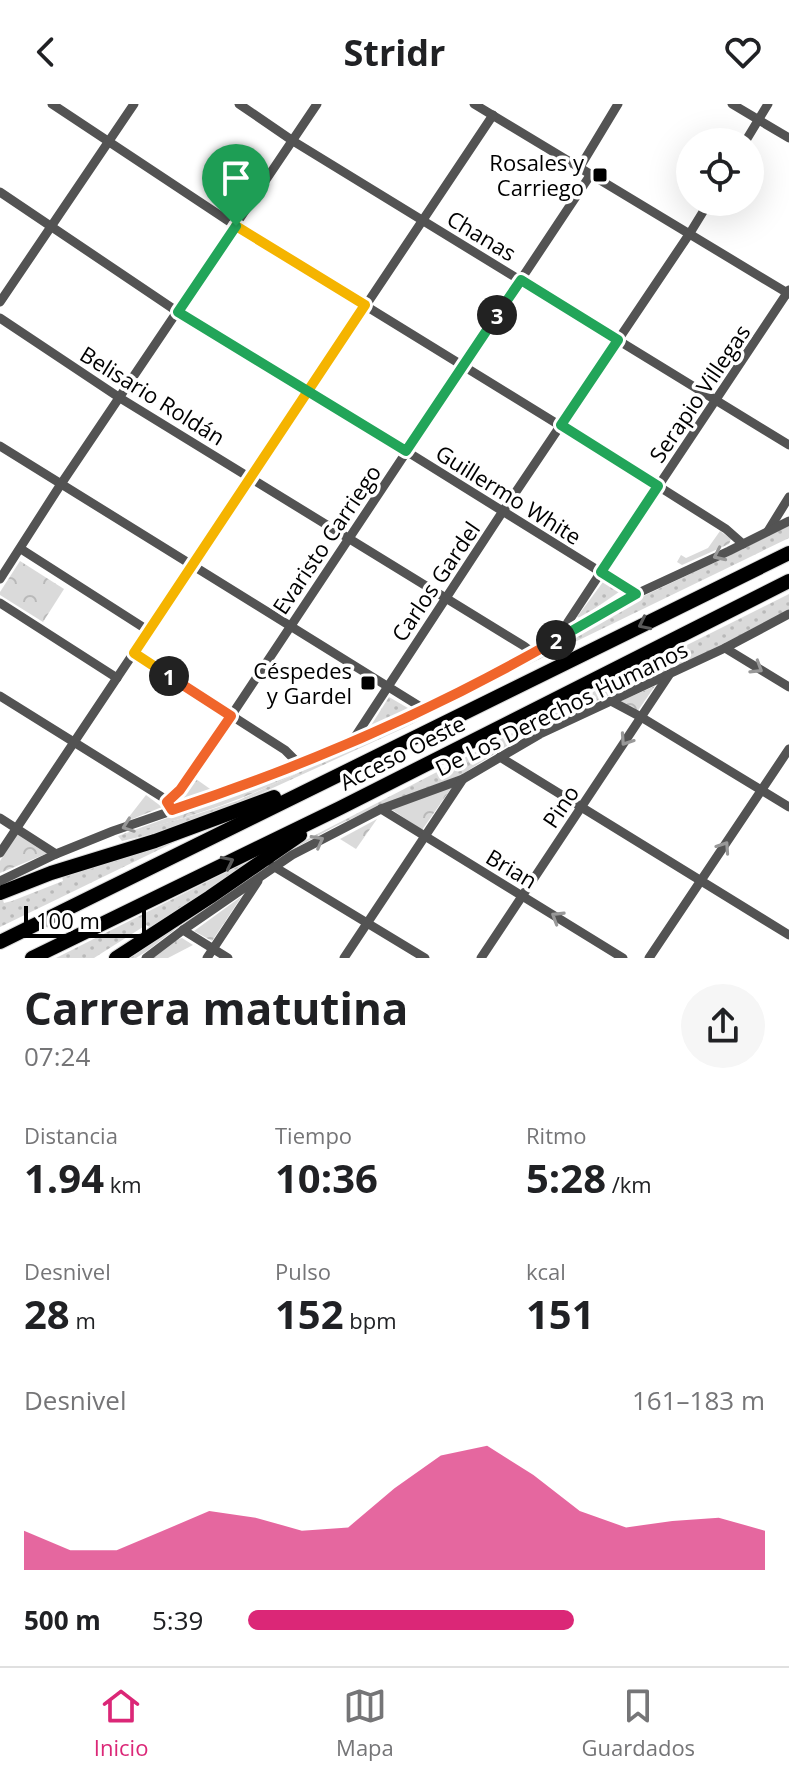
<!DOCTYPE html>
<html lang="es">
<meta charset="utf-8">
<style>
:root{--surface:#fff;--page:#f6f6f6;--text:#202124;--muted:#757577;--line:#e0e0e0;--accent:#db2777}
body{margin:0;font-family:"Open Sans",sans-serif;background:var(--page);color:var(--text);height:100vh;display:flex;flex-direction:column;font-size:30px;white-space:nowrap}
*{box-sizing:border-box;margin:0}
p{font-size:26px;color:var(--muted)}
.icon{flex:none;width:44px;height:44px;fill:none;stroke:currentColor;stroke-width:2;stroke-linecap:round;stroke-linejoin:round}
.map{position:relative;height:854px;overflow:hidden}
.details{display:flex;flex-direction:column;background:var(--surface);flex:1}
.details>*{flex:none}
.tools{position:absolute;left:676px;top:24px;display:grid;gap:16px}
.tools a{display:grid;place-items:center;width:88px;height:88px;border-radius:50%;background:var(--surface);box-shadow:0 8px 32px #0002;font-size:40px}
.scale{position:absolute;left:24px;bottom:20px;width:122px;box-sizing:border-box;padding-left:8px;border:4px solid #000;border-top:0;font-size:22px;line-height:28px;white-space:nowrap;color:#000;-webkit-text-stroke:6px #fff;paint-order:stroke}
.pin{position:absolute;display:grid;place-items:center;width:68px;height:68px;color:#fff;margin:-82px -34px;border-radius:50% 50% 50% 0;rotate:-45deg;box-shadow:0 0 8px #0007}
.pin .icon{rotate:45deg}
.km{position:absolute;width:40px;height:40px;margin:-20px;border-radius:50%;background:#222;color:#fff;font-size:22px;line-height:40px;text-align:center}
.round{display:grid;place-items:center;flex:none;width:84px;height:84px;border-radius:42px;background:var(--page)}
.overview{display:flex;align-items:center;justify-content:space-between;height:136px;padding:0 24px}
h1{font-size:44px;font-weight:700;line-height:60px}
.stats{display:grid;grid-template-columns:repeat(3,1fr);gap:12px;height:136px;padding:8px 24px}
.stats div{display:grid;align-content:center}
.stats b{font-size:40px;font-weight:700}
.stats small{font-size:22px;font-weight:400}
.stats p{font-size:22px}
.chart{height:224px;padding:16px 24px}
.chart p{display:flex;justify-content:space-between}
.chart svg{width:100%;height:144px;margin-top:8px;fill:var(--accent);opacity:.7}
ul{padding:0 24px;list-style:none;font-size:26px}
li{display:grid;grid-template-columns:128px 96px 1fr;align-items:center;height:60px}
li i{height:20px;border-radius:10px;background:var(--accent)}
header{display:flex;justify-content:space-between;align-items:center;height:104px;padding:0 24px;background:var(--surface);font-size:36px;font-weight:700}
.tab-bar{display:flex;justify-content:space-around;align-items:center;height:112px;border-top:2px solid var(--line);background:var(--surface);font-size:22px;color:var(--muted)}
.tab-bar a{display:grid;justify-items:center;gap:4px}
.tab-bar .active{color:var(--accent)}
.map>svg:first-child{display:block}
.grass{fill:url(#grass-dots)}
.park{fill:url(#park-crowns)}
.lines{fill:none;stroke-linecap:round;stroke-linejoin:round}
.highway-casing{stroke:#dbdbdb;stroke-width:16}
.minor{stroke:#535353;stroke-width:9}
.highway{stroke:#000;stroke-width:14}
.oneway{stroke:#989898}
.oneway2{stroke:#595959}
.split-1-casing{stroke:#fff;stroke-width:16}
.split-2-casing{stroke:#fff;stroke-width:16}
.split-3-casing{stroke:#fff;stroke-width:16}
.split-4-casing{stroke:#fff;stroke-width:16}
.split-1{stroke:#f5b400;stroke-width:10}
.split-2{stroke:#f0652b;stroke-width:10}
.split-3{stroke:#22a559;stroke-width:10}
.split-4{stroke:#22a559;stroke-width:10}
.poi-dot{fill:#000;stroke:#fff;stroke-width:3}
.labels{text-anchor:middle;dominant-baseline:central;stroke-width:7;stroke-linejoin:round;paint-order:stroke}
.poi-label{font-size:22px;fill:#000;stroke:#fff;text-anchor:end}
.street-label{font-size:22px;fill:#000;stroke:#fff}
</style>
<header><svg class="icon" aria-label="back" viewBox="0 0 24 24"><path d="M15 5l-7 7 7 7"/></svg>Stridr<svg class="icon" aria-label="heart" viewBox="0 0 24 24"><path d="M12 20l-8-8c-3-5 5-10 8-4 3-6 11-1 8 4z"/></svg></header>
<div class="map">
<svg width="789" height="854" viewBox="0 0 789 854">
<defs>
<pattern id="grass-dots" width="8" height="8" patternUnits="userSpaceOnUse" patternTransform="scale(2)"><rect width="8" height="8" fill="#dadada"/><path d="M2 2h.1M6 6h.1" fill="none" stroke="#b9b9b9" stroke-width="1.8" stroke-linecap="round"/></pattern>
<pattern id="park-crowns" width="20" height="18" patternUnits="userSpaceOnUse" patternTransform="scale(2)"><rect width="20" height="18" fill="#dadada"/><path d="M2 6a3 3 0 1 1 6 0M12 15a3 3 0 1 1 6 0" fill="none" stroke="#b9b9b9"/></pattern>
</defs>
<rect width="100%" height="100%" fill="#fff"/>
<g class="grass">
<path d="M789,421v13l-276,134 -2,-2 122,-69 110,-52z"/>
<path d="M603,478l16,10 -38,26 -4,-1z"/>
<path d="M789,490v16l-101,52 -113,48 -51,25 -63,40 -82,31 -43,20 -50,27 -82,54 -57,44 -11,7h-8l166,-112 255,-132z"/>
<path d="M389,593l24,14 -43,16z"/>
<path d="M455,596l1,1 -52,27 -188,86 -42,15 -52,12 -4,-5 76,-21 43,-14 65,-30 21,-12 30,-12z"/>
<path d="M179,733l2,2 -181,88v-28l2,-1 2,5 8,-2 51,-20 -1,-4z"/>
<path d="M250,756l2,2 -99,67 -7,-4 -52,33h-38z"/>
</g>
<g class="park">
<path d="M720,427l11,8 -2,5 -47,21 -5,-3 4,-7 5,3 22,-10z"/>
<path d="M20,457l44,28 -21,33 -43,-27v-3z"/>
<path d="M655,582l-18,26 -16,-11z"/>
<path d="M323,655c-66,38 -132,58 -205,77l90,-33z"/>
<path d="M196,675l17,12 -31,11 -1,-2z"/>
<path d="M452,683l-30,43 -31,-21z"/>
<path d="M146,691l16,12 -37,15z"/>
<path d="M377,715l-21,30 -16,-10z"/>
<path d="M18,729l30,20 -48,20v-12z"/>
<path d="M242,792l-30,45 -18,-10z"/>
<path d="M182,834l11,7 -25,13h-17l25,-18z"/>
</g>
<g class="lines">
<defs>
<g id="highway">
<path d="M0,789l51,-20 104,-32 119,-44"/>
<path d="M0,838l789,-389"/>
<path d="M32,854l308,-150 449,-227"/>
<path d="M116,854l94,-61 90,-62"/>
</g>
</defs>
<use href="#highway" class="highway-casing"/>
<g class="minor">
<path d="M52,0l184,122 422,260 68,43 17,15"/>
<path d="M239,0l54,37 496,304"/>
<path d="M474,0l315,190"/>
<path d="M732,0l57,34"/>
<path d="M745,38l23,-38"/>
<path d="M580,63l38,-63"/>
<path d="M0,88l178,120 228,139 230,143"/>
<path d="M0,198l134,-198"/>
<path d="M0,214l120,80 404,248 9,7"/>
<path d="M0,342l424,263"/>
<path d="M768,427l21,-34"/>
<path d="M21,445l128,82"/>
<path d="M0,475l61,-95 256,-380"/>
<path d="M0,499l117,75"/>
<path d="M561,533l7,-15 33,-50 188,-282"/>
<path d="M725,544l64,39"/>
<path d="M134,549l151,97 14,14"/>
<path d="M0,592l162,101 8,10"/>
<path d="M611,597l30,16 148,90"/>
<path d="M353,636l150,-229 187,-278 19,-31"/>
<path d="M500,653l289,178"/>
<path d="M167,698l13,-12 51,-74 360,-542"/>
<path d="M381,705l242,149"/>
<path d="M0,714l56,36"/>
<path d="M0,749l493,-738"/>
<path d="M273,762l152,92"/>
<path d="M0,777l56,-27 57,-23 137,-47 49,-20 125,-55 34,-16 75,-40 103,-59 93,-43 60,-30"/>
<path d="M183,826l45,28"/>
<path d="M146,854l37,-28 109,-75 89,-46 82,-30 77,-45 185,-86 64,-34"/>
<path d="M207,854l51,-77"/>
<path d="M344,854l119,-179"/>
<path d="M481,854l188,-283"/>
<path d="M649,854l140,-209"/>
</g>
<use href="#highway" class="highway"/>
</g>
<defs><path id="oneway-chevron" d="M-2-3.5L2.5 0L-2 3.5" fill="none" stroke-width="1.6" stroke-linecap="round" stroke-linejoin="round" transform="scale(2)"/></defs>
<g class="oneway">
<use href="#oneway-chevron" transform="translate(719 451) rotate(155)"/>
<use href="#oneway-chevron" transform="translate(757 564) rotate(32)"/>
<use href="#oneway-chevron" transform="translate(626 636) rotate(124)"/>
<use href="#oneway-chevron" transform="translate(128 722) rotate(160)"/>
<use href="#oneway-chevron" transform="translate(318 737) rotate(-28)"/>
<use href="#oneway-chevron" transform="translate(724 743) rotate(-56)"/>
<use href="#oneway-chevron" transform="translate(557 813) rotate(-148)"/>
</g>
<g class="oneway2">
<use href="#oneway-chevron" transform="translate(644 520) rotate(154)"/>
<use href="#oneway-chevron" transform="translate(228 758) rotate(-26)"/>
</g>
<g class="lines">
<defs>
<path id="split-1" d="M169,572l-35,-23 231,-348 -129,-79"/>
<path id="split-2" d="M169,572l62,40 -51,74 -13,12 5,8c133,-44 263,-100 384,-170"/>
<path id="split-3" d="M497,211l24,-35 97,60 -57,85 97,61 -57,86 35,22 -80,46"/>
<path id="split-4" d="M236,122l-58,86 228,139 91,-136"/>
</defs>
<use href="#split-1" class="split-1-casing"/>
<use href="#split-2" class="split-2-casing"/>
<use href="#split-3" class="split-3-casing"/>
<use href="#split-4" class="split-4-casing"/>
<use href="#split-1" class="split-1"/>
<use href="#split-2" class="split-2"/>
<use href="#split-3" class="split-3"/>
<use href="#split-4" class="split-4"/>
</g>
<g class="poi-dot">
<rect x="592" y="63" width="16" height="16" rx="4"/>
<rect x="360" y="571" width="16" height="16" rx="4"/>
</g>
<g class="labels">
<g class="poi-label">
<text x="584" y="58">Rosales y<tspan x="584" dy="25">Carriego</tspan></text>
<text x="352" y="566">Céspedes<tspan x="352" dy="25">y Gardel</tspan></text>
</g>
<g class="street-label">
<text transform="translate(482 131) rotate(31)">Chanas</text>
<text transform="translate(699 289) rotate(-56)">Serapio Villegas</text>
<text transform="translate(153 291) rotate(32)">Belisario Roldán</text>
<text transform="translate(509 390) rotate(32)">Guillermo White</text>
<text transform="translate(326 435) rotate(-56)">Evaristo Carriego</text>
<text transform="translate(435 477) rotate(-56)">Carlos Gardel</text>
<text transform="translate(561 604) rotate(-26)">De Los Derechos Humanos</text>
<text transform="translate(402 648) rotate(-27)">Acceso Oeste</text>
<text transform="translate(560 702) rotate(-56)">Pino</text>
<text transform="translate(512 764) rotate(31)">Brian</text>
</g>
</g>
</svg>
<div class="tools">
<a><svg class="icon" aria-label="locate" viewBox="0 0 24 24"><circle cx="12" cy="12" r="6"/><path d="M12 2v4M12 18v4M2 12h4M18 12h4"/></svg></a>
</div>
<div class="scale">100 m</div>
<div class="pin" style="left:236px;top:122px;background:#1e9e55"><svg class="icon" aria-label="arrive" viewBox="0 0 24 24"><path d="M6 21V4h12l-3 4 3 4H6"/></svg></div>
<b class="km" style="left:169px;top:572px">1</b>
<b class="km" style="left:556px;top:536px">2</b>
<b class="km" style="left:497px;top:211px">3</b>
</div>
<section class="details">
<div class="overview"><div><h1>Carrera matutina</h1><p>07:24</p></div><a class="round"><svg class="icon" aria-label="share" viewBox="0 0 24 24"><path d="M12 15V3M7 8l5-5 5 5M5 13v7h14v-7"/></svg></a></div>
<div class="stats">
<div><p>Distancia</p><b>1.94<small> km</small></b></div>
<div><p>Tiempo</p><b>10:36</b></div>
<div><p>Ritmo</p><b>5:28<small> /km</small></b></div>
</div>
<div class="stats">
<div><p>Desnivel</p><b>28<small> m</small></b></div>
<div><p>Pulso</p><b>152<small> bpm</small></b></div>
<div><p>kcal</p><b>151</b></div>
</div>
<div class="chart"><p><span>Desnivel</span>161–183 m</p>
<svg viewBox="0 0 160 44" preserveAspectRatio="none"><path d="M0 44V32L10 38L20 38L30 32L40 26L50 28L60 32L70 31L80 19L90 9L100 6L110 15L120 26L130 31L140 29L150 28L160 32V44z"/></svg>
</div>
<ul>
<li><b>500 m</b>5:39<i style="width:63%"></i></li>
</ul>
</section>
<nav class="tab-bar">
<a class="active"><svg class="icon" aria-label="home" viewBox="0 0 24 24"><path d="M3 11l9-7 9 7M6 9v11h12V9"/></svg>Inicio</a>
<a><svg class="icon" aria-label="map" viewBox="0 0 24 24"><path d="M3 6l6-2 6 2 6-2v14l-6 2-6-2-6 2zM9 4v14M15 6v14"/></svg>Mapa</a>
<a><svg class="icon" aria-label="saved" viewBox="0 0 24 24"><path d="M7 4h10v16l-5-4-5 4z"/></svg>Guardados</a>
</nav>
